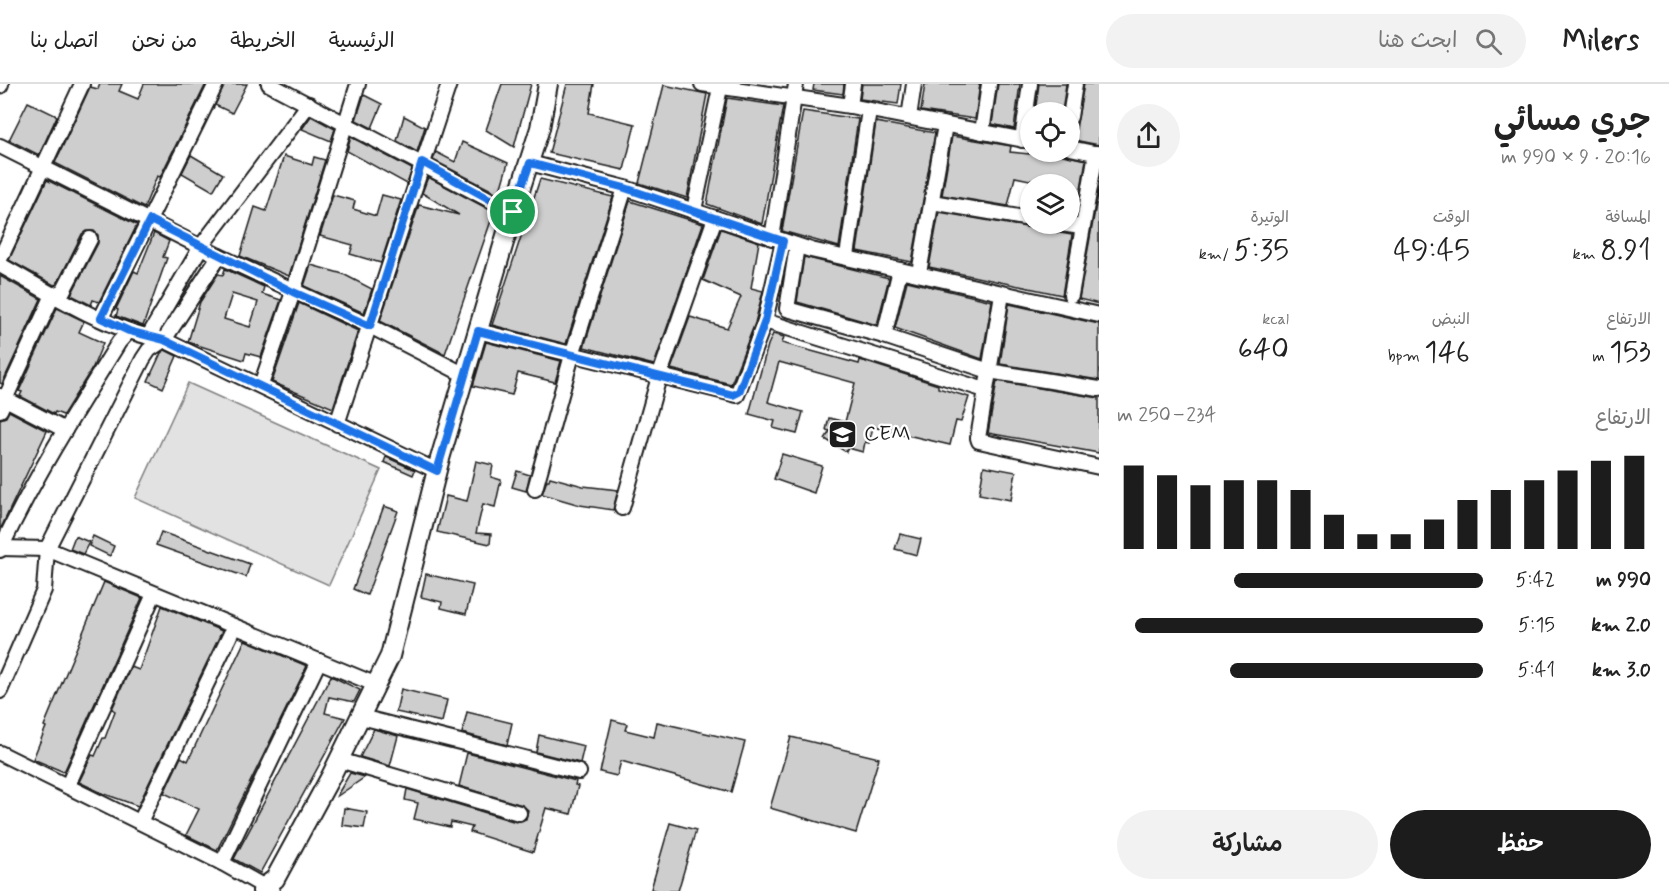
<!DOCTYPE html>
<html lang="ar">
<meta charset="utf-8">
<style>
:root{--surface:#fff;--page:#f2f2f2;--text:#222;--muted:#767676;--line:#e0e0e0;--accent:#1c1c1c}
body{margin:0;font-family:Mynerve,"Playpen Sans Arabic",sans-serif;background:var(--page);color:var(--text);direction:rtl;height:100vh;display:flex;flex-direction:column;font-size:22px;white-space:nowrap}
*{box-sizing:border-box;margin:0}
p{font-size:20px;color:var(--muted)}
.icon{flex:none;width:33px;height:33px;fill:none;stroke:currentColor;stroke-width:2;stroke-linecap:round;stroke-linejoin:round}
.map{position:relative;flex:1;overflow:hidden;direction:ltr}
.panel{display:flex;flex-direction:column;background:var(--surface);width:570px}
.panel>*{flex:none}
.tools{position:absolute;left:1020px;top:18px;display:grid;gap:12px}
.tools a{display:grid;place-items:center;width:60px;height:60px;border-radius:50%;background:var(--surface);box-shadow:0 2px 4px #0004;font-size:30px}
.pin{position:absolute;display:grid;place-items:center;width:51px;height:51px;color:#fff;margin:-26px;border:3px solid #fff;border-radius:50%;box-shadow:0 2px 6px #0007}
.round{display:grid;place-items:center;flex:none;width:63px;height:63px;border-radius:32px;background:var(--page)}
.summary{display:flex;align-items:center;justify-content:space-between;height:102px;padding:0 18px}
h1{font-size:33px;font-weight:600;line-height:45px}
.figures{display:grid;grid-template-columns:repeat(3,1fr);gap:9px;height:102px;padding:6px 18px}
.figures div{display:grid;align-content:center}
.figures b{font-size:30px;font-weight:600}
.figures small{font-size:16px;font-weight:400}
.figures p{font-size:16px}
.chart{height:168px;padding:12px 18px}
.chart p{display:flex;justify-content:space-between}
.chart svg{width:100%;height:108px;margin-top:6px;stroke:var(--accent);stroke-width:6}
.button{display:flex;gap:12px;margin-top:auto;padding:12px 18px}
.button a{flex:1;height:69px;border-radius:36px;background:var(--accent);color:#fff;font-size:24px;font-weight:600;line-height:69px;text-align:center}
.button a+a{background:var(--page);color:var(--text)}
ul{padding:0 18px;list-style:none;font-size:20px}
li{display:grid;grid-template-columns:96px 72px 1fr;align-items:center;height:45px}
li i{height:15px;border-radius:8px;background:var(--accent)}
header{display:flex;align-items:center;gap:36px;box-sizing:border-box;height:84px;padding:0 30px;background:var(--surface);border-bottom:2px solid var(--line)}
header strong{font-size:28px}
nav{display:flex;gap:33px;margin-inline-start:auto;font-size:21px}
.search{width:420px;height:54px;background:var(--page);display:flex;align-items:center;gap:15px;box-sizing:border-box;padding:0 21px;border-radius:33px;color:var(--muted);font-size:22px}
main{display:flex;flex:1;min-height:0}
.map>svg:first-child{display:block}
.green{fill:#e2e2e2;stroke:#7f7f7f;stroke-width:1.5}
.building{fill:#cecece;stroke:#1c1c1c;stroke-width:1.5;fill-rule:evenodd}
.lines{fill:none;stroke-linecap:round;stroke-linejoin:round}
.street-casing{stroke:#1c1c1c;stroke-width:18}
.secondary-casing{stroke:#1c1c1c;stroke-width:22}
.street{stroke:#fff;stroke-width:14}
.secondary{stroke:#fff;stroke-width:18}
.route-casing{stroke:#fff;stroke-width:12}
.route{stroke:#1a73e8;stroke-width:8}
.labels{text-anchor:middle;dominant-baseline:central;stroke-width:4.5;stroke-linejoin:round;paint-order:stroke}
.poi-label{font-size:21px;fill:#1c1c1c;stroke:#fff;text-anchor:start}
</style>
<header>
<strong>Milers</strong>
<div class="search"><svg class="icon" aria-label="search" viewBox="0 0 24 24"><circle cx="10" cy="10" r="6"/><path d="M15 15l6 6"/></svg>ابحث هنا</div>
<nav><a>الرئيسية</a><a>الخريطة</a><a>من نحن</a><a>اتصل بنا</a></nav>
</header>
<main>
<section class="panel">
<div class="summary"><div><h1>جري مسائي</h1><p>20:16 · 9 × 990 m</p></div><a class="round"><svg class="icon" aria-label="share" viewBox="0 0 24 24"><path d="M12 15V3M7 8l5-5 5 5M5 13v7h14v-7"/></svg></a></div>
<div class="figures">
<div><p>المسافة</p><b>8.91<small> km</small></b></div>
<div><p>الوقت</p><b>49:45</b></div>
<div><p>الوتيرة</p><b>5:35<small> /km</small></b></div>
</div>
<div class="figures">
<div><p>الارتفاع</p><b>153<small> m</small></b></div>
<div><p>النبض</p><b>146<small> bpm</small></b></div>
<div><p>kcal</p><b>640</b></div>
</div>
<div class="chart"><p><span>الارتفاع</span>234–250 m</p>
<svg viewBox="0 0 160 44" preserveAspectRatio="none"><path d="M5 44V10M15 44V14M25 44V18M35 44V16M45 44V16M55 44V20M65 44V30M75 44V38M85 44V38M95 44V32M105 44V24M115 44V20M125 44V16M135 44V12M145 44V8M155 44V6"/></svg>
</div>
<ul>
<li><b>990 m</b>5:42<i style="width:68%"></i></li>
<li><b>2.0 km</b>5:15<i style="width:95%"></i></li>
<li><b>3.0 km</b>5:41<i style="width:69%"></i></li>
</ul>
<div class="button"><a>حفظ</a><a>مشاركة</a></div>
</section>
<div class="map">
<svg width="1099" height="807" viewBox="0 0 1099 807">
<rect width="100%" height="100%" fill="#fff"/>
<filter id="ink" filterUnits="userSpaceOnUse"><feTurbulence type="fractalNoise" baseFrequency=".0167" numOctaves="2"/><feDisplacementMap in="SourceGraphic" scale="12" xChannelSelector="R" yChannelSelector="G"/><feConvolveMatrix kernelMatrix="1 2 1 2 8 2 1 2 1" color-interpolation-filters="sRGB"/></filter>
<g filter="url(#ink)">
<path class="green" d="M188,299l193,87 -52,115 -194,-87z"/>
<g class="building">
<path d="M100,0h22l-3,7 19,8 6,-15h62l-46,93 -3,-1 -13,32 -89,-45 35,-76 8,2z"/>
<path d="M225,0h22l-15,29 -17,-8z"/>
<path d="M502,0h29l-17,63 -28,-17z"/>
<path d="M567,0h27l-5,29 46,11 -11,46 -75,-17z"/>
<path d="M814,0h30l-1,10 -30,-4z"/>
<path d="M862,0h39l-3,20 -38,-5z"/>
<path d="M925,0h55l-5,35 -54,-8z"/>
<path d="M998,0h22l-6,45 -22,-5z"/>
<path d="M1039,0h27l-4,28h-27z"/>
<path d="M1084,0h15v61l-25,-5z"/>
<path d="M664,1l43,9 -20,104 -48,-15z"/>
<path d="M364,11l18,9 -10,24 -16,-8z"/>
<path d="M727,14l56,8 -21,118 -55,-20z"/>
<path d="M28,18l29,14 -18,39 -30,-15z"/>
<path d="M803,27l55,8 -19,128 -57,-16z"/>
<path d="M311,32l24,13 -4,12 -29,-12z"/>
<path d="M404,32l21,11 -8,25 -20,-11z"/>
<path d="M876,38l59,11 -23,129 -55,-11z"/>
<path d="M952,52l59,10 -1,6 19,2v-2h20l37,8 -10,57 -6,-1v-32h-35v-3l-20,-4 -7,29 -66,-11z"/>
<path d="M351,53l61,32 -5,15 -60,-33z"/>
<path d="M462,58l46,21 -9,31 -66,-34 3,-8 19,10z"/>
<path d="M191,71l32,19 -10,17 -31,-18z"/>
<path d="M284,72l28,9 2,-8 11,3 -36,116 -49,-20 15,-49 11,4z"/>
<path d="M428,93l66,35 -49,142 -65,-33 39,-116 40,10 -37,-22z"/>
<path d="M540,95l73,18 -47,147 -74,-19z"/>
<path d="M47,96l90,45 -38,77 -6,-2 -2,5 -20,-10 27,-52v-8l-4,-4h-8l-4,3 -25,50 -3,1 -45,-25z"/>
<path d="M1099,104v116l-20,-5z"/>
<path d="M333,111l22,6 -2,8 23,7 6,-21 19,5 -20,63 -31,-9 3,-9 -33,-9z"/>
<path d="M630,117l73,23 -49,141 -70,-18z"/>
<path d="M939,128l133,23 -10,60 -133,-28z"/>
<path d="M721,145l38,13 -8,46 12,3 -8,32 -24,61 -60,-15 19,-52 37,11 14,-31 -38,-17z"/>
<path d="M154,149l15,8 -6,16 4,1 -24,68 -27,-10 2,-6 -2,-1 18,-38 4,2z"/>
<path d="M804,173l85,21 -12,47 -80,-23z"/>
<path d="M311,181l32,9 29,15 -8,24 -60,-27z"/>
<path d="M225,185l39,18 -2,7 19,6 -20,57 -15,-4 -2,7 -56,-18 12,-40 18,-28 5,1zM232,210l26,8 -8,25 -26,-8z"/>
<path d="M0,192l41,23 -39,85 -2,-1z"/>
<path d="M907,197l85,20 -10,58 -87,-31z"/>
<path d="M299,219l59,28 -25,77 -61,-26z"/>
<path d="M1009,220l90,20v56l-99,-16z"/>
<path d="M57,224l27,13 -5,11 24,11 -10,24 -30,48 -8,-3 -1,2 -34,-18 2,-4 -3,-1z"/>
<path d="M773,250l11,3 -2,6 77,21 1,-4 78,25v3l31,9 -8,25 -5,-1 -6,24 -77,-18 -4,16 -4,-1 -2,10 -15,-4 -2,4 -21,-13 5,-8 -4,-1 3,-12 16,4 10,-39 -76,-21 -11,40 35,10 -6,22 -24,-6 2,-7 -26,-7 19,-69z"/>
<path d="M486,258l75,19 -6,21 -37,-9 -6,22 -39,-9z"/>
<path d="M165,266l12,6 -14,32 -15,-7 13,-28z"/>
<path d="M997,297l102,17v55l-111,-20z"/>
<path d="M9,327l38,20 -47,99v-111l6,-2z"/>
<path d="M782,370l40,12 -8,27 -40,-14z"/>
<path d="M386,373l29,13 -2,5 -29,-13z"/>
<path d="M476,377l17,4 -2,12 10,3 -6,27 -12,-3 -7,29 15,1 -1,10 -53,-12 9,-36 21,5z"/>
<path d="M984,382l32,6 -5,28 -32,-6z"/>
<path d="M517,387l13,4 -4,16 -14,-4z"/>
<path d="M550,393l33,9 35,4 -5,20 -33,-5 -38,-11 5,-14h2z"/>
<path d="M384,422l14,5 -31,84 -14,-6z"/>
<path d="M161,448l89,32 -4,13 -90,-32z"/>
<path d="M900,450l21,5 -4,16 -22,-6z"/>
<path d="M75,452l14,6 -6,12 -13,-5z"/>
<path d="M93,452l21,10 -4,10 -21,-10z"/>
<path d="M426,490l47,11 -7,29 -25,-6 1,-6 -21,-5z"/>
<path d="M104,498l38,16 -78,174 -31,-13 13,-32 -2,-1z"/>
<path d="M162,522l60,25 -84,175 -36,-13 -23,-11 13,-27 3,1 8,-18h2l10,-27 -3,-2 19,-42 8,3z"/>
<path d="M245,556l62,26 -90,184 -31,-15 13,-26 -35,-16 17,-36 7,4z"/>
<path d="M331,592l29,14 -6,12 -25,-5 -4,16 20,5 -85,155 -26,-14z"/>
<path d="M401,605l46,11 -5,22 -46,-10z"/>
<path d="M467,628l45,11 -5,22 -45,-12z"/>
<path d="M612,636l15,4 -2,6 29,7 3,-15 88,20 -14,50 -110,-31 -4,15 -17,-4z"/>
<path d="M374,645l24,7 -8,30 -30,-9z"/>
<path d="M539,651l45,11 -4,17 -44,-11z"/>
<path d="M791,653l88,21 -23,75 -86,-25z"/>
<path d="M467,669l109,28 -1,4 3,1 -7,28 -25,-6 -13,44 -63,-20 2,-5 -21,-5 -1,5 -36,-8 4,-16 -13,-3 2,-11 109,33 10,-3 2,-9 -6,-5 -63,-19z"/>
<path d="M350,689l15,4 -29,20z"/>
<path d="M344,724l23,4 -3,16 -22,-3z"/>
<path d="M670,739l26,7 -18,61h-20l-7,-2z"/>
</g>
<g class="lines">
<defs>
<g id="street">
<path d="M269,0l244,128"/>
<path d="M702,0l148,22 180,35"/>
<path d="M0,2l1,-2"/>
<path d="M850,22l3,-22"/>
<path d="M909,33l5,-33"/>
<path d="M1070,33l5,-33"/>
<path d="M982,48l7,-48"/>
<path d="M1022,56l8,-56"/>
<path d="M0,62l219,110 151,70 95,49"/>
<path d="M1070,64l29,6"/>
<path d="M530,79l95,25 186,62 288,65"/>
<path d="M932,118l98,17"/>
<path d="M694,126l26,-122"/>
<path d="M1060,140l22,3"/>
<path d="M772,154l24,-154"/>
<path d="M797,162l-10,63 97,27 105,35 110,18"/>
<path d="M847,172l22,-146"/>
<path d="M0,175l82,-175"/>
<path d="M0,181c49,27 108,66 164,75l273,131"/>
<path d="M919,189l26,-148"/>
<path d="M1002,210l-24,144 1,3 120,26"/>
<path d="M1071,211l25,-142"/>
<path d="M101,234l115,-234"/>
<path d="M765,237l220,69"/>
<path d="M478,247l259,64 28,-74 18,-80"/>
<path d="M884,252l16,-66"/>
<path d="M148,253l54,-92 107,-141"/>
<path d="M261,301l32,-93 65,-208"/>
<path d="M0,312l65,34"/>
<path d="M0,326l53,-115 10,-4 27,-52"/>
<path d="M337,340l112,-340"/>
<path d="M535,405l37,-134 53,-167"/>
<path d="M622,424l37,-131 56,-159"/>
<path d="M0,464l47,1 330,136"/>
<path d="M0,466c35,-74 76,-139 119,-208l10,-11"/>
<path d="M0,607l44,-101 3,-41 96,-190 6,-9 15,-10 55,-84"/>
<path d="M361,633l218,55"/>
<path d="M0,669l222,110 50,28"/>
<path d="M339,676l180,53"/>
<path d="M68,701l86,-191"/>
<path d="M140,738l94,-195"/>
<path d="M222,779l97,-202"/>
</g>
<path id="secondary" d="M262,807l2,-4 11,-8 56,-103 59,-120 49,-194 74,-250 27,-84 8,-44"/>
</defs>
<use href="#street" class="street-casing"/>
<use href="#secondary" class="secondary-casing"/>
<use href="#street" class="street"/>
<use href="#secondary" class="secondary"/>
</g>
</g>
<g class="lines" filter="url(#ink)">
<defs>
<path id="route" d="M422,78l91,50 17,-49 95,25 158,53 -18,80 -26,71 -6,3 -255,-64 -41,140 -273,-131 -35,-9 -28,-13 49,-98 143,72 77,34z"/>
</defs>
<use href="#route" class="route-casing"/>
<use href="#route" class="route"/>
</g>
<defs>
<symbol id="school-square" viewBox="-11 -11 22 22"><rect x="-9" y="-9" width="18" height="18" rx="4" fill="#1c1c1c" stroke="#fff"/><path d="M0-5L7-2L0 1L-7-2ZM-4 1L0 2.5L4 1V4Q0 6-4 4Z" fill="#fff"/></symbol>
</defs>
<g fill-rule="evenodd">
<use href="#school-square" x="826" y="334" width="33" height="33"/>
</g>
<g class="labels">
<g class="poi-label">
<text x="864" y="350">CEM</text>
</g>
</g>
</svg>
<div class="tools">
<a><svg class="icon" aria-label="locate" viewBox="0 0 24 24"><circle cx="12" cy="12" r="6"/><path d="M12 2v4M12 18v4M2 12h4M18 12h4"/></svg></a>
<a><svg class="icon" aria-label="layers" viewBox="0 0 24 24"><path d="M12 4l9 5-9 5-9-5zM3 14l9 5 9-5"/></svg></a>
</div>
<div class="pin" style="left:513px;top:128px;background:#1e9e55"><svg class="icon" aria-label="arrive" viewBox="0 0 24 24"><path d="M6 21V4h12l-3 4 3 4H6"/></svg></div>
</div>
</main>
